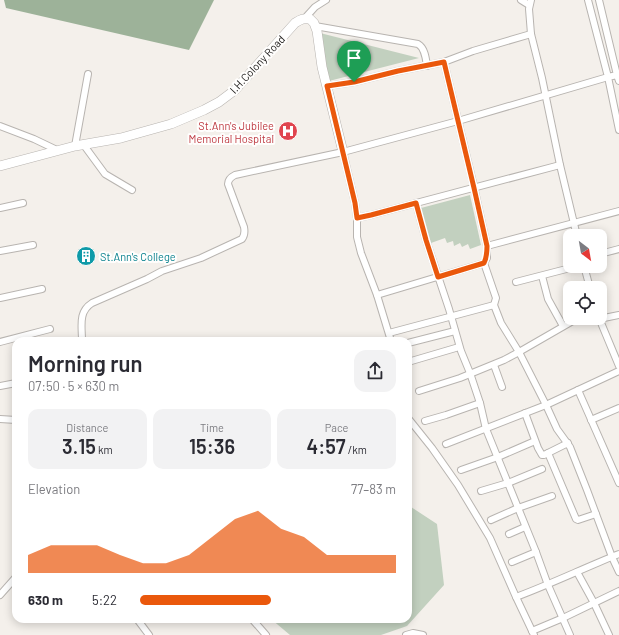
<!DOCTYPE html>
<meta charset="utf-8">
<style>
:root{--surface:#fff;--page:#f2f2f3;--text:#2b2b33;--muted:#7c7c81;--accent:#ea580c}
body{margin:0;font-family:Barlow,sans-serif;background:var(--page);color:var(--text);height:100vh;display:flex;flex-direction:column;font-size:15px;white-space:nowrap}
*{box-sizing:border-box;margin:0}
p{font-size:13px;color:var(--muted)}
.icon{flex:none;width:22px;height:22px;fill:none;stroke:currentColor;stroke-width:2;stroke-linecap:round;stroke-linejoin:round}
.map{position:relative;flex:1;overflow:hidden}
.sheet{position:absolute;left:12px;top:337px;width:400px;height:286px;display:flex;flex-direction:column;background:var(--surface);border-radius:12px;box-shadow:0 2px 10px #0003}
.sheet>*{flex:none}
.needle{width:26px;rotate:149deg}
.tools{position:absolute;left:563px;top:229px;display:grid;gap:8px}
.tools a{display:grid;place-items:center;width:44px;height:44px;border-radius:8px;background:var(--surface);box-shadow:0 2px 10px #0003;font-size:20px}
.pin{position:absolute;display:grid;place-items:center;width:34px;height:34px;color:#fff;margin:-41px -17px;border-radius:50% 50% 50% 0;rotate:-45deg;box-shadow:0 0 4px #0007}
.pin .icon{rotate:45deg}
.round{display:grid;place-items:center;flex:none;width:42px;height:42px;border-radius:12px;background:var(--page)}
.summary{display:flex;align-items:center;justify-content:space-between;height:68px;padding:0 16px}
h1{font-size:22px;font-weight:600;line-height:30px}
.figures{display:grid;grid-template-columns:repeat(3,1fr);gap:6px;height:68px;padding:4px 16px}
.figures div{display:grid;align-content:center;border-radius:10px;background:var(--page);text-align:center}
.figures b{font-size:20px;font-weight:600}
.figures small{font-size:11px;font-weight:400}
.figures p{font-size:11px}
.chart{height:112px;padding:8px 16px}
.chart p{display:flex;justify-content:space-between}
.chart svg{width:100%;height:72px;margin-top:4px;fill:var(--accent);opacity:.7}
ul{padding:0 16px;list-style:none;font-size:13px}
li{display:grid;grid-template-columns:64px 48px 1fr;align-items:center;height:30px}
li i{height:10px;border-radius:5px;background:var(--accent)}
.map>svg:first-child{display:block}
.green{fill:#c2d0bf}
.forest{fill:#9db299}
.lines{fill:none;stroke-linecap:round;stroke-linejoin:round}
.street-casing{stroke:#b8b4b0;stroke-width:8}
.secondary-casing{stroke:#b8b4b0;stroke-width:10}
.street{stroke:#fff;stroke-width:6}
.secondary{stroke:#fff;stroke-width:9}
.route-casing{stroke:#fff;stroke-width:8}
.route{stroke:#ea580c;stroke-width:5}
.labels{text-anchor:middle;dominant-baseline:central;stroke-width:4;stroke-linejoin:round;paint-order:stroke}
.street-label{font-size:11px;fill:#232120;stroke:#fffefd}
.health-label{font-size:11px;fill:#be3a42;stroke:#fffefd;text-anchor:end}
.culture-label{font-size:11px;fill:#0d838f;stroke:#fffefd;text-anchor:start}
</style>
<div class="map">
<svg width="619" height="635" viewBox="0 0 619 635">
<rect width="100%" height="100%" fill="#f4f0eb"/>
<g class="green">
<path d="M320,33l99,25 -90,23z"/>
<path d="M470,195l11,50 -11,4 -2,-5 -6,3 -2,-4 -6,3 -1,-5 -6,2 -2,-5 -14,5 -10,-35z"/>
<path d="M408,505l29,19 7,61 -37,41 -26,9h-91l-19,-16h137z"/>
</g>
<path class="forest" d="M4,0h210l-25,50 -183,-42z"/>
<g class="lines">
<defs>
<g id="street">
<path d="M521,0l8,5"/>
<path d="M531,0l-2,9 2,25 11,44 18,87 17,71"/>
<path d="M599,0l18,75 -9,2 11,53"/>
<path d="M305,18l10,-11 11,-7"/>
<path d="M315,26l103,18c7,4 8,15 9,22"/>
<path d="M444,62l30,125 13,59 132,-35"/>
<path d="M619,75h-2l2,6"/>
<path d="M327,86l27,-4 44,-11 46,-9 29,-11 58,-17"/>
<path d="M0,126l34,13 23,11"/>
<path d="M83,144l22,30 27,16"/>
<path d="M75,146l13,-72"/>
<path d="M343,152l12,51 2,15v19l4,16 16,42 14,46"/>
<path d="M416,203l10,37 23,69 12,42 9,22 10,30 6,26 50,123 12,33 22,50"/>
<path d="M0,208l23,-5"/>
<path d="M357,218l14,-3 189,-50"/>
<path d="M487,246v12l-3,5 12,35 -2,7 7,18 18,29 27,53 11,24 13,18 17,43 25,67 7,15"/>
<path d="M0,251l33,-6"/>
<path d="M600,254l19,-5"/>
<path d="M584,266l6,22"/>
<path d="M542,276l6,23 15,27"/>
<path d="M516,282l62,-16"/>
<path d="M377,295l107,-32"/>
<path d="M0,298l42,-9"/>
<path d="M599,318l20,48"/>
<path d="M599,319l20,-4"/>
<path d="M389,333l105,-28"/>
<path d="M82,341c0,-15 -4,-29 10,-38l55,-24 15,-8 39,-13 41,-19c3,-4 3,-7 2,-12l-16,-43c0,-5 3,-7 7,-9l108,-23 115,-31 150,-44 -20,-77"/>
<path d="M0,342l50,-13"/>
<path d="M408,343l47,-12"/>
<path d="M408,362l51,-15"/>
<path d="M494,365l8,22"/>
<path d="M0,386l16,-3"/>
<path d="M578,390l41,93"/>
<path d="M419,391l41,-13 44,-18 15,-8 59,-34"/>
<path d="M525,413l13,35 4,7h2l24,-12"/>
<path d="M408,418l24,30 26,37 32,53 26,59 18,38"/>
<path d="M0,419l16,1"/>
<path d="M591,420l28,-12"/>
<path d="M425,421l21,-6 34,-12"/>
<path d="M446,444l100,-39 73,-34"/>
<path d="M548,453l28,66 2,1 18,-6"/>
<path d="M461,470l37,-13 37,-16"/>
<path d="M481,491l27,-8 34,-14"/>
<path d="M491,520l27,-12 34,-12"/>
<path d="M509,534l16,-7"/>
<path d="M512,562l24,-10"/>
<path d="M577,572l17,31 15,32"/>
<path d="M0,595l16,-18"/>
<path d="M516,597c35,-13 68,-29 103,-43"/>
<path d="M137,619l12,16"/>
<path d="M252,619l14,16"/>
<path d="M532,631l31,-13 56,-27"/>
<path d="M406,635l7,-2 10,2"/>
</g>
<path id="secondary" d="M0,166l75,-20 46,-8 50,-14 33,-14 15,-8 16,-12 60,-67c6,-4 9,-5 15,-4l4,4 3,8 5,36 21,85"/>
</defs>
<use href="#street" class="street-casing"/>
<use href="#secondary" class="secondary-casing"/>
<use href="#street" class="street"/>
<use href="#secondary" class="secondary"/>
</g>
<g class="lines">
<defs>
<path id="route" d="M444,62l30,126 13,58c0,6 0,11 -3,17l-46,14 -12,-37 -10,-37 -45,12 -14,3 -2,-15 -28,-117 27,-4 44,-11z"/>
</defs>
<use href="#route" class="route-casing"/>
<use href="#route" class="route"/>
</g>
<defs>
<symbol id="hospital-disc" viewBox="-11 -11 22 22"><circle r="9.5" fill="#e0444e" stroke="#fffefd"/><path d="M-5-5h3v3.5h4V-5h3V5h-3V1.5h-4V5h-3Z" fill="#fff"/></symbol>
<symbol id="building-disc" viewBox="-11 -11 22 22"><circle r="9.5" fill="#0f9aa8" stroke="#fffefd"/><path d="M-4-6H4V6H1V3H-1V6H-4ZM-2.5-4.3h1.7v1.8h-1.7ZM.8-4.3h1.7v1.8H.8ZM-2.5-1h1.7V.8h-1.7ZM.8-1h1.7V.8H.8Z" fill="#fff"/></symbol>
</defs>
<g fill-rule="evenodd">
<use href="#hospital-disc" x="277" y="120" width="22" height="22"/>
<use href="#building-disc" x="75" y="245" width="22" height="22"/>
</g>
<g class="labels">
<g class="street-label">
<text transform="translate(257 64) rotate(-47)">I.H.Colony Road</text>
</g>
<g class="health-label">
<text x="274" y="125">St.Ann's Jubilee<tspan x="274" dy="13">Memorial Hospital</tspan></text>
</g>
<g class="culture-label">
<text x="100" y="256">St.Ann's College</text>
</g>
</g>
</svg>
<div class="tools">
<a><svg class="needle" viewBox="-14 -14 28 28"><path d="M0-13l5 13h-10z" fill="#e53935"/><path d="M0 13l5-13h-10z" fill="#7c7c81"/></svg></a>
<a><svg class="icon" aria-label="locate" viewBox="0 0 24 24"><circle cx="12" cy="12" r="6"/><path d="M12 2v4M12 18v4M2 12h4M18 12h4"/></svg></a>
</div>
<div class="pin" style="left:354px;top:82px;background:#1e9e55"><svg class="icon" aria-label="arrive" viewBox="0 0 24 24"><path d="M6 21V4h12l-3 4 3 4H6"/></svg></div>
<section class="sheet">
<div class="summary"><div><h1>Morning run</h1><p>07:50 · 5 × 630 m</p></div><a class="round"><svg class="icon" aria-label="share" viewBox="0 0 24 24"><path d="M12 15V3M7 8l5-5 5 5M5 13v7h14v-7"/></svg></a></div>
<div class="figures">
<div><p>Distance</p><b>3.15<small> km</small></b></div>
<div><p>Time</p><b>15:36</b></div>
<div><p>Pace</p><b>4:57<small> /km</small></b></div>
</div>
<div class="chart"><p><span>Elevation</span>77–83 m</p>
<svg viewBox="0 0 160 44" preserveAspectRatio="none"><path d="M0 44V33L10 27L20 27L30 27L40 33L50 38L60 38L70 33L80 22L90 11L100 6L110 17L120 22L130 33L140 33L150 33L160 33V44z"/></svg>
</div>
<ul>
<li><b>630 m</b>5:22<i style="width:51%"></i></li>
</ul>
</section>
</div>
